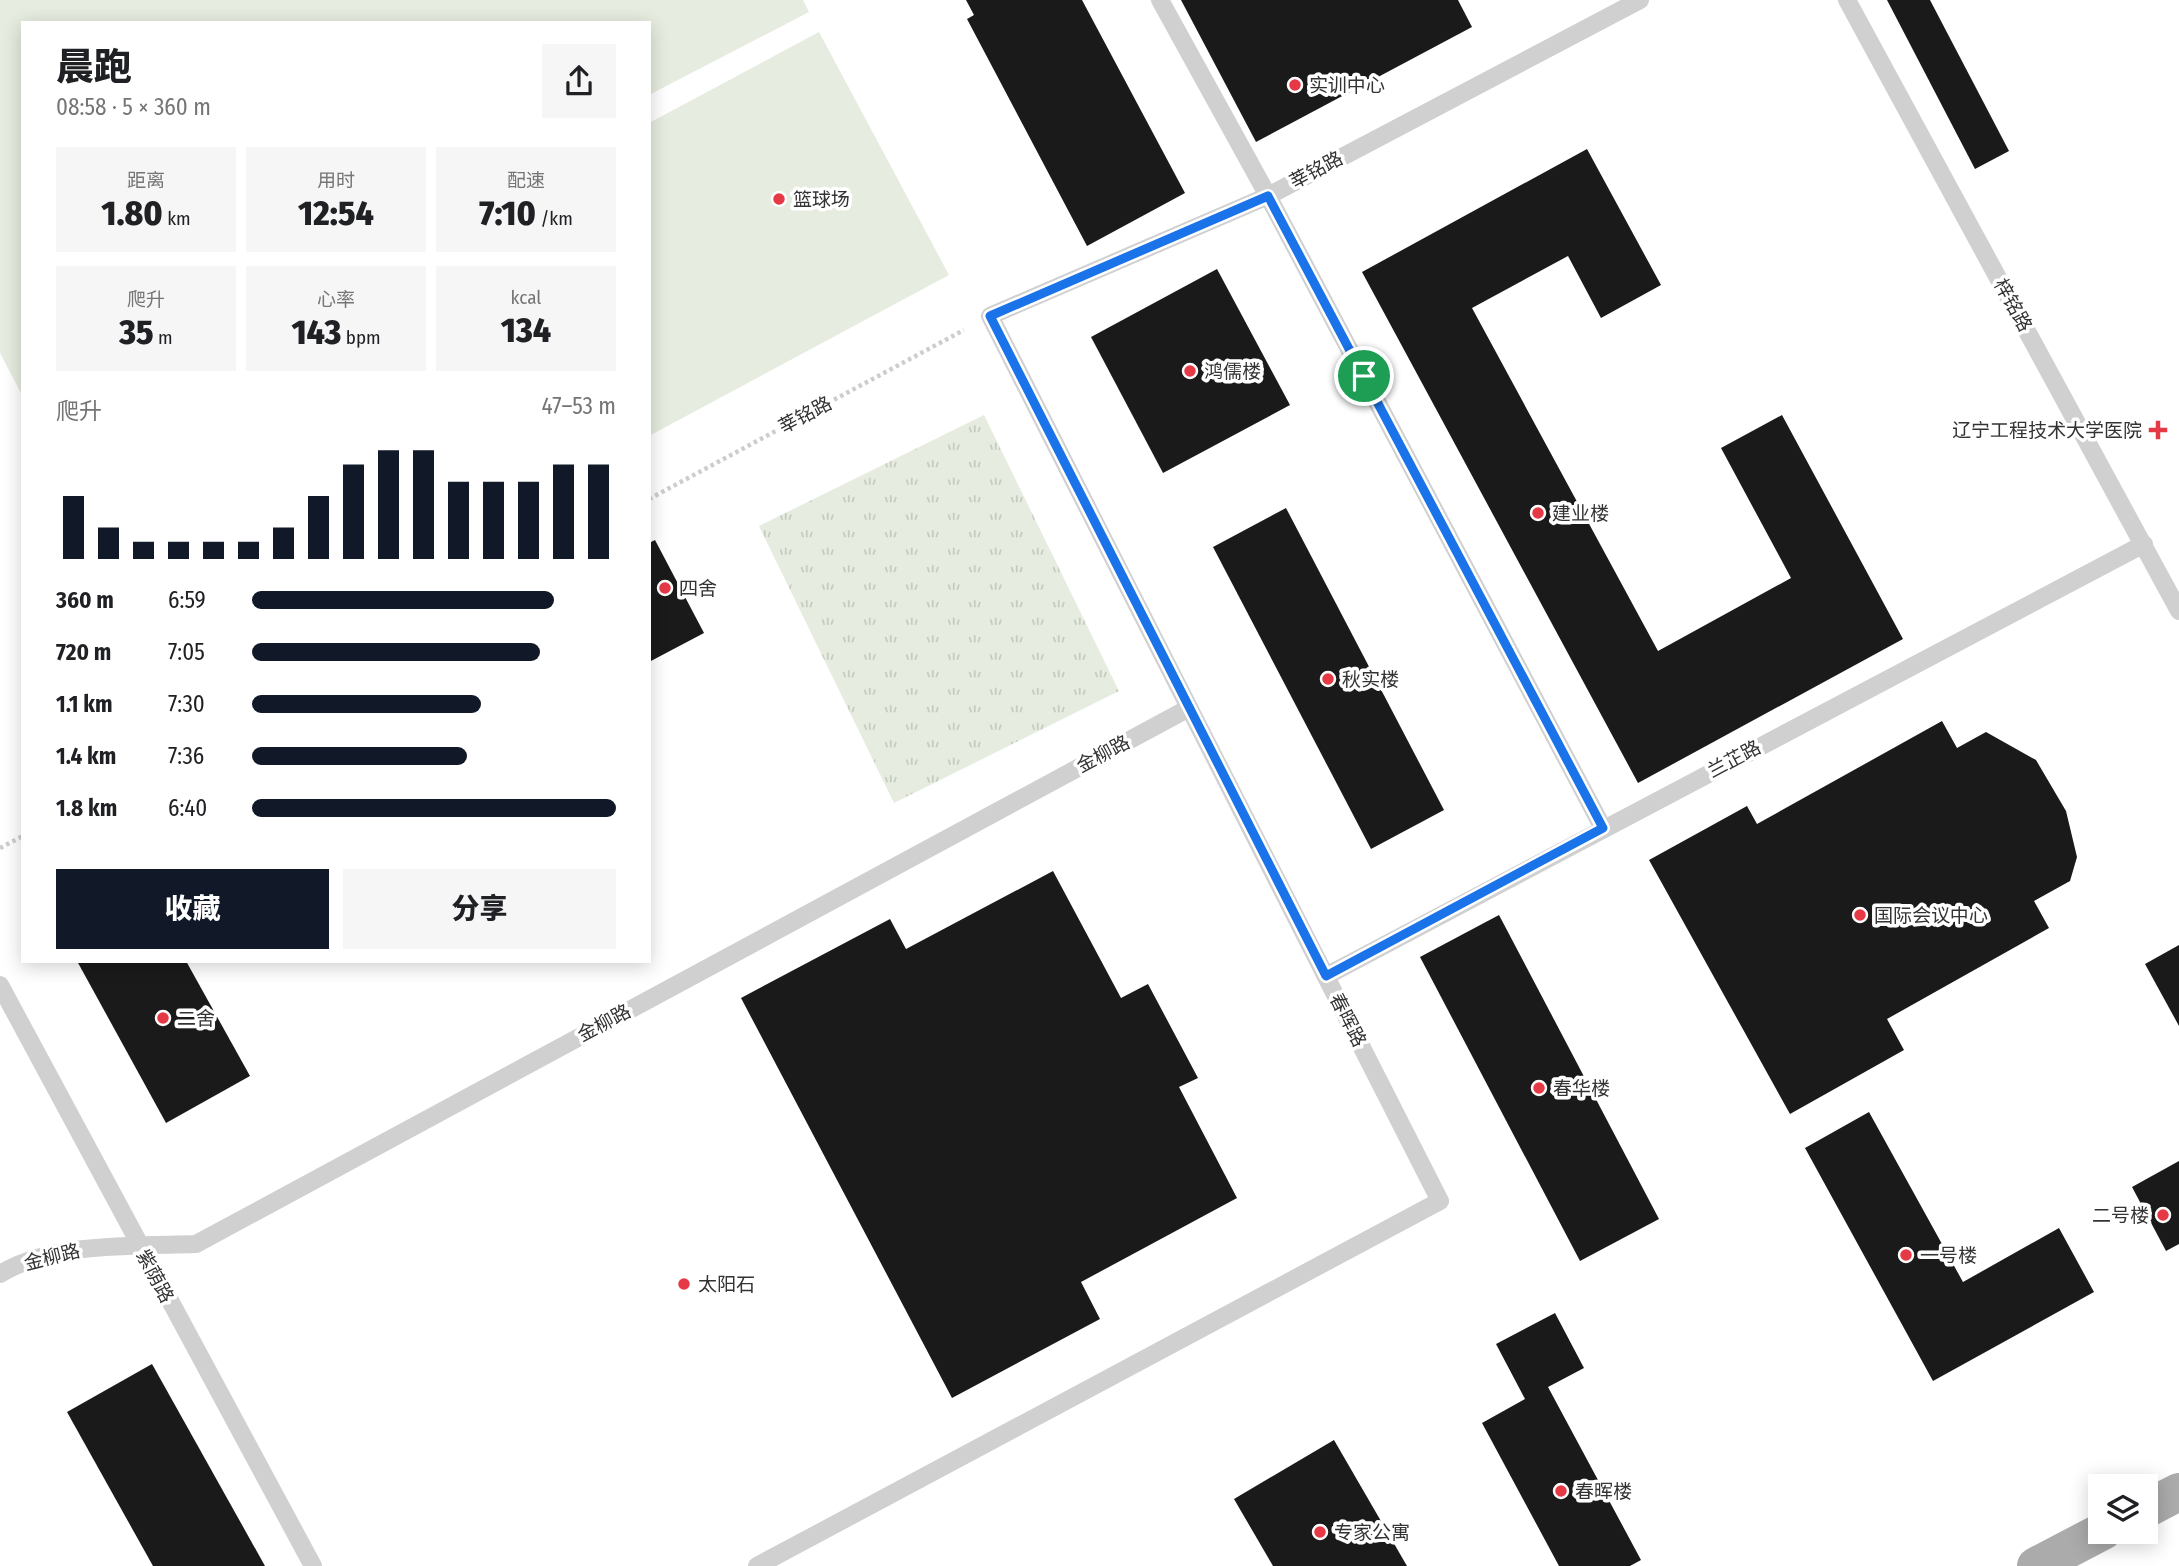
<!DOCTYPE html>
<html lang="zh">
<meta charset="utf-8">
<style>
:root{--surface:#fff;--page:#f6f6f6;--text:#202124;--muted:#757577;--accent:#111827}
body{margin:0;font-family:"Fira Sans Condensed","Noto Sans SC",sans-serif;background:var(--page);color:var(--text);height:100vh;display:flex;flex-direction:column;font-size:26px;white-space:nowrap}
*{box-sizing:border-box;margin:0}
p{font-size:23px;color:var(--muted)}
.icon{flex:none;width:38px;height:38px;fill:none;stroke:currentColor;stroke-width:2;stroke-linecap:round;stroke-linejoin:round}
.map{position:relative;flex:1;overflow:hidden}
.drawer{position:absolute;left:21px;top:21px;width:630px;height:942px;display:flex;flex-direction:column;background:var(--surface);border-radius:0px;box-shadow:0 4px 18px #0003}
.drawer>*{flex:none}
.buttons{position:absolute;left:2088px;top:1474px;display:grid;gap:14px}
.buttons a{display:grid;place-items:center;width:70px;height:70px;border-radius:0px;background:var(--surface);box-shadow:0 4px 18px #0003;font-size:35px}
.pin{position:absolute;display:grid;place-items:center;width:60px;height:60px;color:#fff;margin:-30px;border:4px solid #fff;border-radius:50%;box-shadow:0 2px 7px #0007}
.round{display:grid;place-items:center;flex:none;width:74px;height:74px;border-radius:0px;background:var(--page)}
.headline{display:flex;align-items:center;justify-content:space-between;height:119px;padding:0 35px}
h1{font-size:38px;font-weight:800;line-height:52px}
.metrics{display:grid;grid-template-columns:repeat(3,1fr);gap:10px;height:119px;padding:7px 35px}
.metrics div{display:grid;align-content:center;border-radius:0px;background:var(--page);text-align:center}
.metrics b{font-size:35px;font-weight:800}
.metrics small{font-size:19px;font-weight:400}
.metrics p{font-size:19px}
.chart{height:196px;padding:14px 35px}
.chart p{display:flex;justify-content:space-between}
.chart svg{width:100%;height:126px;margin-top:7px;stroke:var(--accent);stroke-width:6}
.button{display:flex;gap:14px;margin-top:auto;padding:14px 35px}
.button a{flex:1;height:80px;border-radius:0px;background:var(--accent);color:#fff;font-size:28px;font-weight:800;line-height:80px;text-align:center}
.button a+a{background:var(--page);color:var(--text)}
ul{padding:0 35px;list-style:none;font-size:23px}
li{display:grid;grid-template-columns:112px 84px 1fr;align-items:center;height:52px}
li i{height:18px;border-radius:9px;background:var(--accent)}
.map>svg:first-child{display:block}
.green{fill:#e6ecdf}
.park{fill:url(#park-tufts)}
.building{fill:#1a1a1a}
.lines{fill:none;stroke-linecap:round;stroke-linejoin:round}
.path{stroke:#cdcdcd;stroke-width:4.5;stroke-dasharray:3.5 3.5;stroke-linecap:butt}
.lane{stroke:#d0d0d0;stroke-width:18}
.primary{stroke:#ababab;stroke-width:38}
.route-casing{stroke:#fff;stroke-width:14}
.route{stroke:#1a73e8;stroke-width:9}
.poi-dot{fill:#e63946;stroke:#fff;stroke-width:2.5}
.labels{text-anchor:middle;dominant-baseline:central;stroke-width:7;stroke-linejoin:round;paint-order:stroke}
.poi-label{font-size:19px;fill:#333;stroke:#fff;text-anchor:start}
.street-label{font-size:19px;fill:#333;stroke:#fff}
</style>
<div class="map">
<svg width="2179" height="1566" viewBox="0 0 2179 1566">
<defs>
<pattern id="park-tufts" width="24" height="20" patternUnits="userSpaceOnUse" patternTransform="scale(1.75)"><rect width="24" height="20" fill="#e6ecdf"/><path d="M3 7l-1-3M5 7V3M7 7l1-3M15 17l-1-3M17 17v-4M19 17l1-3" fill="none" stroke="#c6cbc0"/></pattern>
</defs>
<rect width="100%" height="100%" fill="#fff"/>
<g class="green">
<path d="M0,0h803l6,12 -160,83v-72h-626v374l-23,-44z"/>
<path d="M819,32l130,243 -300,161v-313z"/>
</g>
<path class="park" d="M984,415l135,276 -225,112 -135,-277z"/>
<g class="building">
<path d="M966,0h116l103,193 -98,53 -120,-227 7,-4z"/>
<path d="M1181,0h277l14,27 -216,115z"/>
<path d="M1887,0h43l79,151 -34,18z"/>
<path d="M1587,149l74,136 -60,33 -33,-62 -96,52 186,343 133,-73 -70,-130 61,-33 121,224 -265,144 -276,-511z"/>
<path d="M1217,269l73,136 -127,68 -72,-136z"/>
<path d="M1286,508l158,302 -73,39 -158,-302z"/>
<path d="M655,540l49,93 -55,29v-119z"/>
<path d="M1942,721l15,27 29,-16 50,28 30,51 11,46 -7,24 -36,20 15,27 -162,91 17,31 -114,64 -141,-254 98,-54 10,18z"/>
<path d="M1053,871l68,127 27,-14 50,94 -19,9 58,111 -156,84 19,37 -148,79 -211,-400 149,-79 16,30z"/>
<path d="M1499,915l160,304 -79,42 -160,-304z"/>
<path d="M2179,945v81l-34,-62z"/>
<path d="M77,961h109l64,115 -84,47z"/>
<path d="M1869,1112l94,170 96,-54 35,64 -161,89 -128,-233z"/>
<path d="M2179,1161v83l-13,7 -34,-64z"/>
<path d="M1555,1313l29,55 -36,19 93,173 -11,6h-71l-77,-143 43,-24 -29,-55z"/>
<path d="M152,1364l113,202h-112l-86,-154z"/>
<path d="M1334,1440l73,126h-134l-39,-67z"/>
</g>
<g class="lines">
<g class="path">
<path d="M649,499l315,-169"/>
<path d="M0,848l23,-12"/>
</g>
<g class="lane">
<path d="M1160,0l108,196 335,632"/>
<path d="M1847,0l332,611"/>
<path d="M1326,976l818,-432"/>
<path d="M0,985l313,581"/>
<path d="M0,1274c52,-32 136,-28 196,-30l993,-536"/>
<path d="M757,1566l683,-365 -450,-885 278,-120 372,-196"/>
</g>
<g class="primary">
<path d="M2146,1509l33,-17"/>
<path d="M2036,1566l67,-35"/>
</g>
</g>
<g class="lines">
<defs>
<path id="route" d="M1268,196l335,632 -277,148 -336,-660z"/>
</defs>
<use href="#route" class="route-casing"/>
<use href="#route" class="route"/>
</g>
<g class="poi-dot">
<circle cx="1295" cy="85" r="7"/>
<circle cx="779" cy="199" r="7"/>
<circle cx="1190" cy="371" r="7"/>
<path d="M2154.5 419.5h7v7h7v7h-7v7h-7v-7h-7v-7h7z"/>
<circle cx="1538" cy="513" r="7"/>
<circle cx="665" cy="588" r="7"/>
<circle cx="1328" cy="679" r="7"/>
<circle cx="1860" cy="915" r="7"/>
<circle cx="163" cy="1018" r="7"/>
<circle cx="1539" cy="1088" r="7"/>
<circle cx="2163" cy="1215" r="7"/>
<circle cx="1906" cy="1255" r="7"/>
<circle cx="684" cy="1284" r="7"/>
<circle cx="1561" cy="1491" r="7"/>
<circle cx="1320" cy="1532" r="7"/>
</g>
<g class="labels">
<g class="poi-label">
<text x="1309" y="85">实训中心</text>
<text x="793" y="199">篮球场</text>
<text x="1204" y="371">鸿儒楼</text>
<text x="2142" y="430" text-anchor="end">辽宁工程技术大学医院</text>
<text x="1552" y="513">建业楼</text>
<text x="679" y="588">四舍</text>
<text x="1342" y="679">秋实楼</text>
<text x="1874" y="915">国际会议中心</text>
<text x="177" y="1018">二舍</text>
<text x="1553" y="1088">春华楼</text>
<text x="2149" y="1215" text-anchor="end">二号楼</text>
<text x="1920" y="1255">一号楼</text>
<text x="698" y="1284">太阳石</text>
<text x="1575" y="1491">春晖楼</text>
<text x="1334" y="1532">专家公寓</text>
</g>
<g class="street-label">
<text transform="translate(1316 170) rotate(-28)">莘铭路</text>
<text transform="translate(2013 305) rotate(61)">梓铭路</text>
<text transform="translate(805 415) rotate(-28)">莘铭路</text>
<text transform="translate(1103 754) rotate(-28)">金柳路</text>
<text transform="translate(1734 759) rotate(-28)">兰芷路</text>
<text transform="translate(1348 1020) rotate(63)">春晖路</text>
<text transform="translate(604 1023) rotate(-28)">金柳路</text>
<text transform="translate(52 1257) rotate(-14)">金柳路</text>
<text transform="translate(155 1276) rotate(62)">紫荫路</text>
</g>
</g>
</svg>
<div class="buttons">
<a><svg class="icon" aria-label="layers" viewBox="0 0 24 24"><path d="M12 4l9 5-9 5-9-5zM3 14l9 5 9-5"/></svg></a>
</div>
<div class="pin" style="left:1364px;top:376px;background:#1e9e55"><svg class="icon" aria-label="arrive" viewBox="0 0 24 24"><path d="M6 21V4h12l-3 4 3 4H6"/></svg></div>
<section class="drawer">
<div class="headline"><div><h1>晨跑</h1><p>08:58 · 5 × 360 m</p></div><a class="round"><svg class="icon" aria-label="share" viewBox="0 0 24 24"><path d="M12 15V3M7 8l5-5 5 5M5 13v7h14v-7"/></svg></a></div>
<div class="metrics">
<div><p>距离</p><b>1.80<small> km</small></b></div>
<div><p>用时</p><b>12:54</b></div>
<div><p>配速</p><b>7:10<small> /km</small></b></div>
</div>
<div class="metrics">
<div><p>爬升</p><b>35<small> m</small></b></div>
<div><p>心率</p><b>143<small> bpm</small></b></div>
<div><p>kcal</p><b>134</b></div>
</div>
<div class="chart"><p><span>爬升</span>47–53 m</p>
<svg viewBox="0 0 160 44" preserveAspectRatio="none"><path d="M5 44V22M15 44V33M25 44V38M35 44V38M45 44V38M55 44V38M65 44V33M75 44V22M85 44V11M95 44V6M105 44V6M115 44V17M125 44V17M135 44V17M145 44V11M155 44V11"/></svg>
</div>
<ul>
<li><b>360 m</b>6:59<i style="width:83%"></i></li>
<li><b>720 m</b>7:05<i style="width:79%"></i></li>
<li><b>1.1 km</b>7:30<i style="width:63%"></i></li>
<li><b>1.4 km</b>7:36<i style="width:59%"></i></li>
<li><b>1.8 km</b>6:40<i style="width:100%"></i></li>
</ul>
<div class="button"><a>收藏</a><a>分享</a></div>
</section>
</div>
